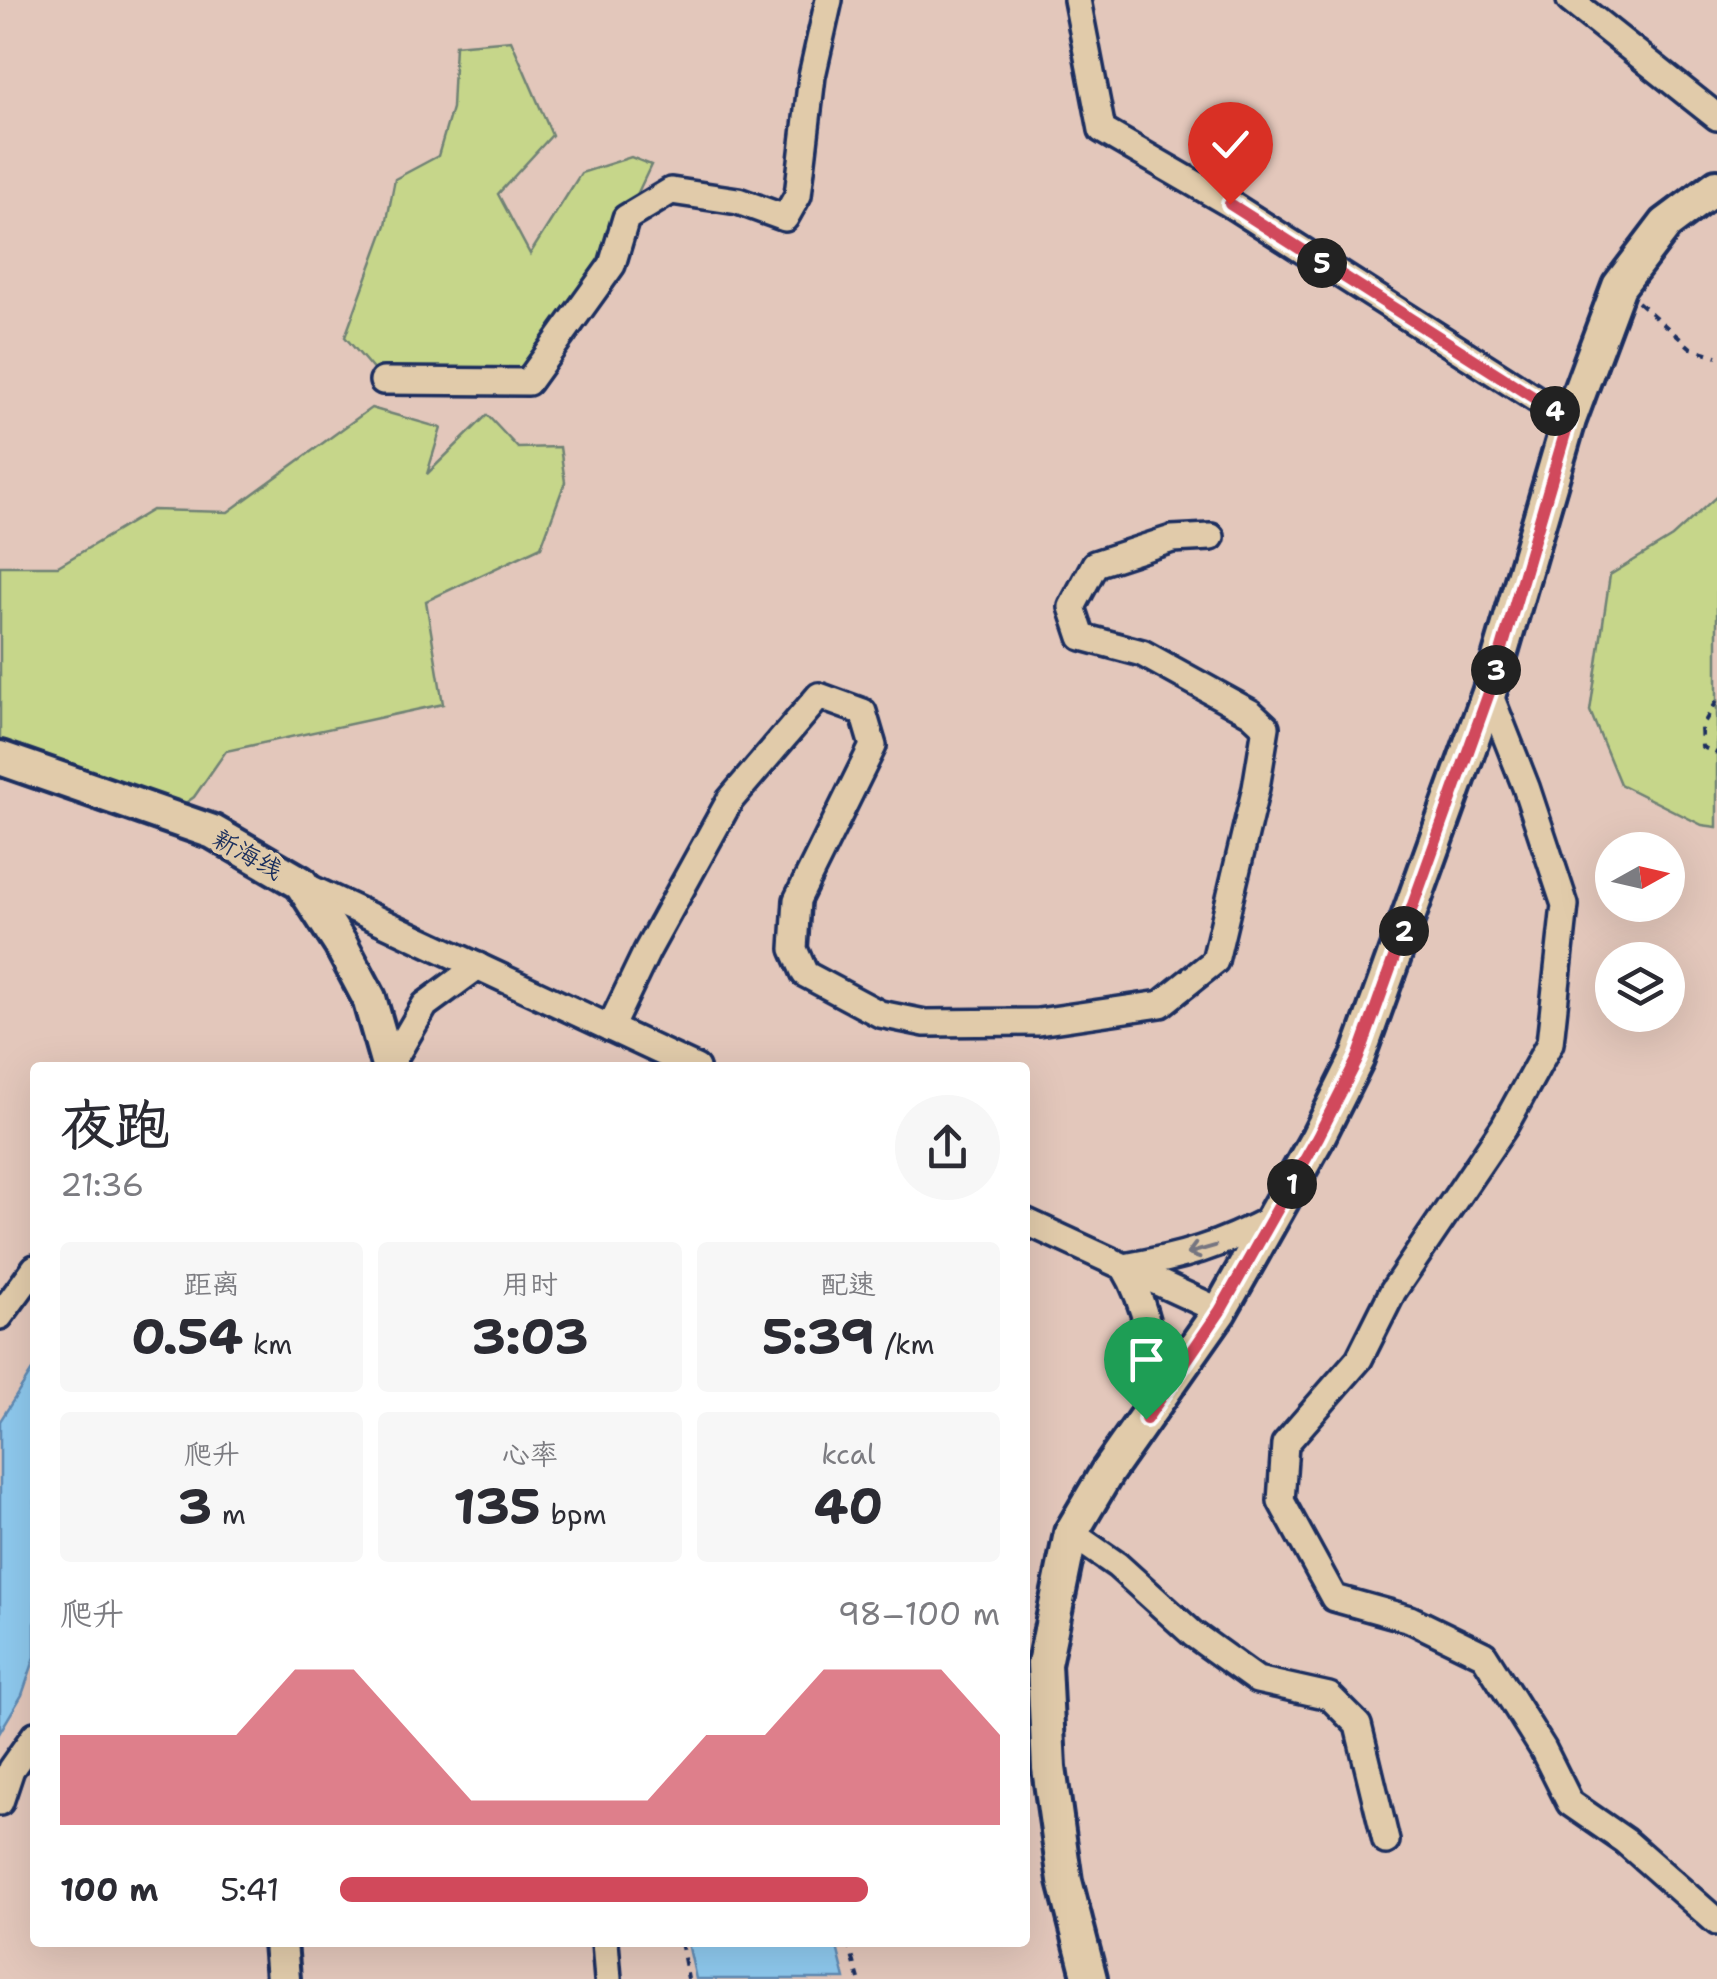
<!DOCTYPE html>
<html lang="zh">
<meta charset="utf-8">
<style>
:root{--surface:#fff;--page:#f7f7f7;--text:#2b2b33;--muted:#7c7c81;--accent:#d1495b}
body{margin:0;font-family:"Shantell Sans","LXGW WenKai TC",sans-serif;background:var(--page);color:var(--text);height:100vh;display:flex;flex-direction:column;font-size:38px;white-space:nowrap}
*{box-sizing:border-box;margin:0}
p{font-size:32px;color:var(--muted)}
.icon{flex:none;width:55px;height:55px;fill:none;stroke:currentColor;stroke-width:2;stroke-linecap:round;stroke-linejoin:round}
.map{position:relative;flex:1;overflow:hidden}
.sheet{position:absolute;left:30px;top:1062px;width:1000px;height:885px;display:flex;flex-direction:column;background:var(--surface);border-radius:10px;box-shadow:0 10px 40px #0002}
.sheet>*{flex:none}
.needle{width:65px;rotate:82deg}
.controls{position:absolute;left:1595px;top:832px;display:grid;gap:20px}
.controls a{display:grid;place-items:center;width:90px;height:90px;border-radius:50%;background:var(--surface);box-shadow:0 10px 40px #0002;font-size:50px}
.pin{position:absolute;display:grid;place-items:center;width:85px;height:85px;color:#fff;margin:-102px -42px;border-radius:50% 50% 50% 0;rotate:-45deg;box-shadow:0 0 10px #0007}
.pin .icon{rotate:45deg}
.km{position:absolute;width:50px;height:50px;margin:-25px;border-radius:50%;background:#222;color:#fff;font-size:28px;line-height:50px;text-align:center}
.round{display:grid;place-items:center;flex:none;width:105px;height:105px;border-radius:52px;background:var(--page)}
.overview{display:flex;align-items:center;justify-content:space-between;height:170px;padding:0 30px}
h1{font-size:55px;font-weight:700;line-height:75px}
.metrics{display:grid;grid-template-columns:repeat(3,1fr);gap:15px;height:170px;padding:10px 30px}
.metrics div{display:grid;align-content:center;border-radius:10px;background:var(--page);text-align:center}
.metrics b{font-size:50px;font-weight:700}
.metrics small{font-size:28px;font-weight:400}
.metrics p{font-size:28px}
.chart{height:280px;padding:20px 30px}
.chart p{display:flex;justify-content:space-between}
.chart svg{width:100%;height:180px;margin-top:10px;fill:var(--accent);opacity:.7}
ul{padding:0 30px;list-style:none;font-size:32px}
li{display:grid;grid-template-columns:160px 120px 1fr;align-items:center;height:75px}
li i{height:25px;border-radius:12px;background:var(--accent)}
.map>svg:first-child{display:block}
.green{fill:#c6d68a;stroke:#708274;stroke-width:2.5}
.water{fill:#8ec9ee;stroke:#608bb4;stroke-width:2.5}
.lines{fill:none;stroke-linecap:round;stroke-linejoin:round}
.minor-casing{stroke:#1b2f5e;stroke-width:32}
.major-casing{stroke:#1b2f5e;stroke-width:40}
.path{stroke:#1b2f5e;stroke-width:4;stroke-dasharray:8 8;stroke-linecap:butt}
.minor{stroke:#e1cbaa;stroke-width:25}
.major{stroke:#e1cbaa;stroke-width:32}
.oneway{stroke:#747580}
.route-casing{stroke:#fff;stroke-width:20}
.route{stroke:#d1495b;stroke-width:12}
.labels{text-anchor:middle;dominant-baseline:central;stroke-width:8;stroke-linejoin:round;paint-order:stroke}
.street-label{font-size:25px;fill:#1b2f5e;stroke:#e1cbaa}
</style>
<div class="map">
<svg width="1717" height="1979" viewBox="0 0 1717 1979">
<rect width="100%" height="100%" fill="#e3c7bb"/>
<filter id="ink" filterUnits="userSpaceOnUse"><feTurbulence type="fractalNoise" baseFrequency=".01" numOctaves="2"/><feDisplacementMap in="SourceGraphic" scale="20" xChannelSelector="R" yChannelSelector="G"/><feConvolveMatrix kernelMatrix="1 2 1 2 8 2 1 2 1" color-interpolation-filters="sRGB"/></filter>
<g filter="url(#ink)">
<g class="green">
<path d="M511,40l41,95 -54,59 32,60 51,-81 50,-16 20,8 -25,53 -98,164 -145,-1 -38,-44 41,-112 9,-46 43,-23 14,-48 3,-63z"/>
<path d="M371,408l70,20 -14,46 60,-59 31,33 42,-1 5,35 -24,65 -115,54 17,103 -217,47 -32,46 -27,19 -167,-58v-192h58l94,-56 76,2z"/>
<path d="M1717,496v331l-15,-2 -82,-41 -30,-73 20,-136 62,-38z"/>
</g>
<g class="water">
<path d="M35,1366v291l-13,38 -22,37v-311z"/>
<path d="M688,1943h148l9,36h-149z"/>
</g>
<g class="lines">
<defs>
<g id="minor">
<path d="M1077,0l25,130 128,74 339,216"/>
<path d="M1570,0l147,117"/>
<path d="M383,381l145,1 84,-117 14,-47 45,-27 67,10 47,17 13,-23 14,-119 17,-76"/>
<path d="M1489,693l37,94 39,118 -15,138 -46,84 -111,164 -34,68 -74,85 -4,57 53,97 76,21 74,36 59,94 27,54 55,38 92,81"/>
<path d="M301,884l395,184"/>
<path d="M610,1028l37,-77 83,-151 89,-104 44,16 10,34 -76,154 -3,49 11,25 75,40 45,9 113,-1 123,-18 54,-43 41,-173 10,-61 -15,-14 -109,-60 -60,-16 -10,-30 23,-43 77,-25 39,-2"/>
<path d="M390,1065l35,-60 53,-39"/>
<path d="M1025,1221l195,90"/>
<path d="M0,1316l35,-48"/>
<path d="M1159,1400c-5,-46 -11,-94 -35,-133 59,-10 95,-21 149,-49"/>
<path d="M1071,1533l46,32 76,69 64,46 72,16 29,29 28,116"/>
<path d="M0,1802l11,-33 24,-34"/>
<path d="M605,1942l3,37"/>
</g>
<g id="major">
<path d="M0,758l213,74 88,51 40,62 28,53 20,70"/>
<path d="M280,1942l3,37"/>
<path d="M1090,1979l-25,-98 -16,-113 -5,-104 27,-131 36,-61 113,-161 98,-174 39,-78 132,-366 80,-273 50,-134 47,-62 51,-38"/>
</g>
</defs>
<use href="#minor" class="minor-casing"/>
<use href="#major" class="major-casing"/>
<g class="path">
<path d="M1638,302l53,46 26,8"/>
<path d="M1717,701l-16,27 1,19 15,6"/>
<path d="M681,1942l7,37"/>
<path d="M848,1942l11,37"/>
</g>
<use href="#minor" class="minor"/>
<use href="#major" class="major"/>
</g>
<defs><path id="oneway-shaft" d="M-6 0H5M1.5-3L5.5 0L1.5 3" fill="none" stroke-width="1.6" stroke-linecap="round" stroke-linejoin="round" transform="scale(2.5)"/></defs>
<use class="oneway" href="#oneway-shaft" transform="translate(1201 1250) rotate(164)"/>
</g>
<g class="lines" filter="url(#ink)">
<defs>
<path id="route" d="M1146,1419l74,-108 98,-174 40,-79 131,-365 80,-273 -339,-216"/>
</defs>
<use href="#route" class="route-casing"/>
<use href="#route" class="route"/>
</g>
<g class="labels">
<g class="street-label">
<text transform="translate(248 854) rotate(29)">新海线</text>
</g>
</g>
</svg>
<div class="controls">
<a><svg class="needle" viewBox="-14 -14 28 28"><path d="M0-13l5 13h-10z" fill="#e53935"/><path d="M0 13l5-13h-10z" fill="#7c7c81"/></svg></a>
<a><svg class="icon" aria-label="layers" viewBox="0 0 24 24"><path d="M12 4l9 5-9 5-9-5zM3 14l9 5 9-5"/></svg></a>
</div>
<div class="pin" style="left:1146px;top:1419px;background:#1e9e55"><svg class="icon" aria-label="arrive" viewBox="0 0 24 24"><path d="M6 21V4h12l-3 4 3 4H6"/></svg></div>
<div class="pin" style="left:1230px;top:204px;background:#d93025"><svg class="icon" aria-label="check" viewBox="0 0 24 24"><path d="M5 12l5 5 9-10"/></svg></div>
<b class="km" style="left:1292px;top:1184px">1</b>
<b class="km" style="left:1404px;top:931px">2</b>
<b class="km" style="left:1496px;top:670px">3</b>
<b class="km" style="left:1555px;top:411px">4</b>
<b class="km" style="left:1322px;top:263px">5</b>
<section class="sheet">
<div class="overview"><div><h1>夜跑</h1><p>21:36</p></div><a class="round"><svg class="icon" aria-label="share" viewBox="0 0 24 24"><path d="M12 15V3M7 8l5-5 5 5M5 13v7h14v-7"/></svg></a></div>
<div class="metrics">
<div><p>距离</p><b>0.54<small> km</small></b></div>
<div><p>用时</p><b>3:03</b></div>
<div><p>配速</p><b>5:39<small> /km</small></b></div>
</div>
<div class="metrics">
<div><p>爬升</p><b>3<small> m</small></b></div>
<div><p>心率</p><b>135<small> bpm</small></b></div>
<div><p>kcal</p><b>40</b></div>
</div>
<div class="chart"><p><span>爬升</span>98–100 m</p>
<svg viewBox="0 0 160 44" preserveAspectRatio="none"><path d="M0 44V22L10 22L20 22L30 22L40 6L50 6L60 22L70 38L80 38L90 38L100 38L110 22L120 22L130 6L140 6L150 6L160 22V44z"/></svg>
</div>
<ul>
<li><b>100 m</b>5:41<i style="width:80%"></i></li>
</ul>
</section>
</div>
